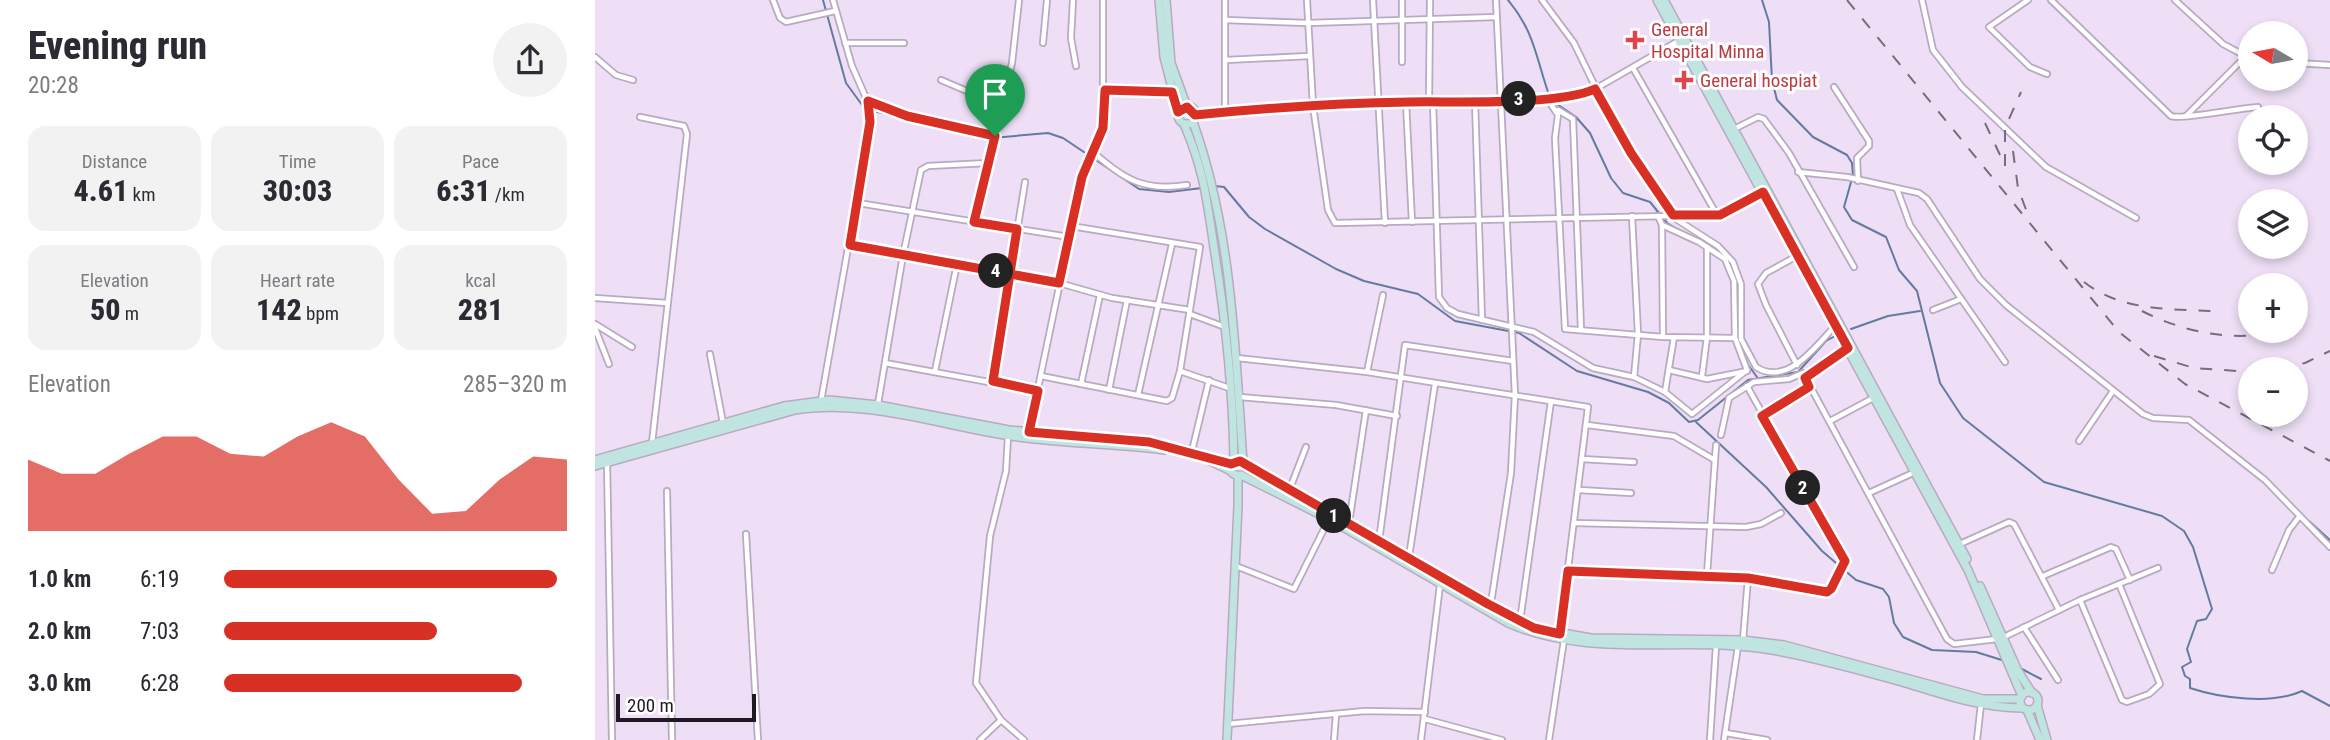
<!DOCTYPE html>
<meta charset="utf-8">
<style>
:root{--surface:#fff;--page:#f2f2f3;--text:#2b2b33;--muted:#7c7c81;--accent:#d93025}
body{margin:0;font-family:"Roboto Condensed",sans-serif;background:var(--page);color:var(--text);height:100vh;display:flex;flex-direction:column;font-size:26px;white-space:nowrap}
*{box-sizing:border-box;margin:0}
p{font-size:23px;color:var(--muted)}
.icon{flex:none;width:38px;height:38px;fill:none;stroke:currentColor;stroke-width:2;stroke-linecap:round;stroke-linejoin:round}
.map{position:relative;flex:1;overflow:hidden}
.sheet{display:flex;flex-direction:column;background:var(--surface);width:595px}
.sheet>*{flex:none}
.needle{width:46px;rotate:280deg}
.tools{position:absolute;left:1643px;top:21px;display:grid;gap:14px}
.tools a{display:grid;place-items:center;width:70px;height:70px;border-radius:50%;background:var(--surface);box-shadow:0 4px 10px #0003;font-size:35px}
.scale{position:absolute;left:21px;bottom:18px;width:140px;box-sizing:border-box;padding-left:7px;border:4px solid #1e1922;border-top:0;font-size:19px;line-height:24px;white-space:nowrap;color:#1e1922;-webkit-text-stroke:5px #fff;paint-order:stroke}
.pin{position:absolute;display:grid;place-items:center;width:60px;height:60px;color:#fff;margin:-72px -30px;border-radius:50% 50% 50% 0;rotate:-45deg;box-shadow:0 0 7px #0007}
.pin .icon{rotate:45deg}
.km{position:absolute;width:35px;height:35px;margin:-18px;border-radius:50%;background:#222;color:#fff;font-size:19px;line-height:35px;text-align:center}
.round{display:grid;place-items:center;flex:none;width:74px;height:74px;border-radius:37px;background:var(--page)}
.head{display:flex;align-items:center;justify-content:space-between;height:119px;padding:0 28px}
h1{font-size:38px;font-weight:800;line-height:52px}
.metrics{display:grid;grid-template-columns:repeat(3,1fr);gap:10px;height:119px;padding:7px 28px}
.metrics div{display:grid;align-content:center;border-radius:18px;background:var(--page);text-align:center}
.metrics b{font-size:30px;font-weight:800}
.metrics small{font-size:19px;font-weight:400}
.metrics p{font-size:19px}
.chart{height:196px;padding:14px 28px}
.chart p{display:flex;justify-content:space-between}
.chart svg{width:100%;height:126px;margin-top:7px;fill:var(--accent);opacity:.7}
ul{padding:0 28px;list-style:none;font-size:23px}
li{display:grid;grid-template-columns:112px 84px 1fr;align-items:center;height:52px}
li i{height:18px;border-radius:9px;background:var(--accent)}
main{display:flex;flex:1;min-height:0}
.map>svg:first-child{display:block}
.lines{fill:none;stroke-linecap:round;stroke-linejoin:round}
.stream{stroke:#647b9f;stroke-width:2}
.street-casing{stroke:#b8aac0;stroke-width:8}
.secondary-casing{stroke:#b8aac0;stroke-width:10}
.street{stroke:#fff;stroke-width:4.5}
.secondary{stroke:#c0e4e0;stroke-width:7}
.rail{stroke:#766d7c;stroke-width:2;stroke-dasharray:12 12;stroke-linecap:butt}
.route-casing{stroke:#fff;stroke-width:14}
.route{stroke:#d93025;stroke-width:9}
.health-dot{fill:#e0444e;stroke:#fff;stroke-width:2.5}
.labels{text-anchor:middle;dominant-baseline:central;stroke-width:6;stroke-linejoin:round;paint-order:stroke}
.health-label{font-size:19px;fill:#be3a42;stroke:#fff;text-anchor:start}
</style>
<main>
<section class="sheet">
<div class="head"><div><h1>Evening run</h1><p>20:28</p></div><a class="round"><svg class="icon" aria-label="share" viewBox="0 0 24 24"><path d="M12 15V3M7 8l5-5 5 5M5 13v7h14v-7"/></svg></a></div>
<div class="metrics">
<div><p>Distance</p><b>4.61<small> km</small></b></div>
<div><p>Time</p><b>30:03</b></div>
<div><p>Pace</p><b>6:31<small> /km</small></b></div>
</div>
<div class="metrics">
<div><p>Elevation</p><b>50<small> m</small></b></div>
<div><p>Heart rate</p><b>142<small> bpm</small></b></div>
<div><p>kcal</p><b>281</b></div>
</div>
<div class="chart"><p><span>Elevation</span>285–320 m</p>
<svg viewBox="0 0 160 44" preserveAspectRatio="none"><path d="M0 44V19L10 24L20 24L30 17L40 11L50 11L60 17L70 18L80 11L90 6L100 11L110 26L120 38L130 37L140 26L150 18L160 19V44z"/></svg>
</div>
<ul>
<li><b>1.0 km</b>6:19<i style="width:97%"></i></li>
<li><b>2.0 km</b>7:03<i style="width:62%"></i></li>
<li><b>3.0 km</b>6:28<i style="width:87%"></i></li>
</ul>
</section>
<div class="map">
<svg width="1735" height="740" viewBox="0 0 1735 740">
<rect width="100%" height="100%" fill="#eedff6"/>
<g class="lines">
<g class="stream">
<path d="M228,0l23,83 19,26 127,29 56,-5 15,5 76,51 30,3 33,-4"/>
<path d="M913,0c26,31 28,57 40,92"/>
<path d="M1167,0l7,22 3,58 5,20 36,37 34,18 5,8 1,12 -9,32 8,13 34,17 13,33 18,21 23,92 23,35 81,64 118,34 22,15 9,16 19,62 -6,10 -9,2 -10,28 4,13 -9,5 3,9 5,3v9c30,10 82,17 112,3l28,15"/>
<path d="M959,102l22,15 14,16 21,45 12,15 27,9 17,21 58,34 11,24v15"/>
<path d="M620,186l9,1 25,30 16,12 71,40 28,12 54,13 37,27 64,12 58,38 71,21 21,11 20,19 9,-2 50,-40 50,-8 28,-31 9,-5"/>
<path d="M1256,329l37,-13 32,-5"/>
<path d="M1151,362l11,15"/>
<path d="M1101,422l70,65 56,64 34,29 27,9 6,8 5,26 9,14 29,13 44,2 29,9"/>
<path d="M1714,521l21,19"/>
<path d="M1425,668l21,11"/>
</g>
<defs>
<g id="street">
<path d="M178,0l7,18 6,4 49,-11"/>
<path d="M478,0l-2,38 5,28"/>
<path d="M630,0v112"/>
<path d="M712,0l6,106 15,104 7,13 382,-8 47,-23"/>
<path d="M778,0l12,223"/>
<path d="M807,0v62"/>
<path d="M947,0l32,43 36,74 66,102 42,27 15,16 8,22v55l15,28c31,20 60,-21 78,-40"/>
<path d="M1327,0l11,50 29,37 84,80 90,51"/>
<path d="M1433,0l-39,27 41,40 17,7"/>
<path d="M1456,0l120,116c9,4 69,-8 87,-9"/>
<path d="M1580,0l48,44 28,15"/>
<path d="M630,20l83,3 189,-6"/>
<path d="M250,43h59"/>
<path d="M448,43l4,-43"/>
<path d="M0,57l21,18 17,5"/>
<path d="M631,60l83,-4"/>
<path d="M1701,63l34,2"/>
<path d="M1038,68l84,147"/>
<path d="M346,80l61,26"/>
<path d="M1239,87l35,54v5l-12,12 1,23"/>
<path d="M510,90l67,2"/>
<path d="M951,97l12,18 -3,23 10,191 98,8 72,1"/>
<path d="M880,101l7,219"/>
<path d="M274,102l38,14 89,18"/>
<path d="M811,102l6,120"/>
<path d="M834,102l1,-102"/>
<path d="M838,102l6,195 8,11 11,6 76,18 59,36 41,9 31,15 27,22 55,-44"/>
<path d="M963,110l15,9 8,211"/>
<path d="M600,115l118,-9 257,-10 25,-7 85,-49"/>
<path d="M1591,116l58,-58"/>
<path d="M45,117l44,9 3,8 -35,309"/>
<path d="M1141,128l22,-11 6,2 25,34 65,114"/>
<path d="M497,151c31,28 52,41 95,34"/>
<path d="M1203,172l49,5 72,16 8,6 53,80 26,26 137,109 10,4 36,2 76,60 65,67"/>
<path d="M1302,189l13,36 95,137"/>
<path d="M263,203l211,34"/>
<path d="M1037,216l6,118 -4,43"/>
<path d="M1063,216l4,9 1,112"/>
<path d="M379,222l38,-159 7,-63"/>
<path d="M1067,225l37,17 26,17 9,22 1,57 12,32"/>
<path d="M255,245l209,38 53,15 78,12"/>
<path d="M1202,256l-31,17 -8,11 8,21 31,60"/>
<path d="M0,298l72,5"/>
<path d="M1338,310l28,-11"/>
<path d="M595,314l35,13"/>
<path d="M0,324l37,23"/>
<path d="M0,328l14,36"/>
<path d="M115,354l13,69"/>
<path d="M642,358l130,14 221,35 -28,226"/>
<path d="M290,363l153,28"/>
<path d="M1074,370l38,9 40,-8"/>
<path d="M340,371l22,-107"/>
<path d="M585,371l52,18"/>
<path d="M772,372l16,-77"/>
<path d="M446,376l126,25 5,-3 8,-27 20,-124 -129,-21"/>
<path d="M1107,376l5,-39v-90"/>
<path d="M1210,378l43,-29"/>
<path d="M398,381l32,-199"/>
<path d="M486,384l19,-89"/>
<path d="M514,390l18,-90"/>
<path d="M1070,392l9,-55"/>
<path d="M543,395l34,-151"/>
<path d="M645,397l96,8 61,11"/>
<path d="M226,401l49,-278v-16l-18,-41 -19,-66"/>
<path d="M283,404l25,-149 18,-85 7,-4 60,-3"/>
<path d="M1167,416l47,-29"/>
<path d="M1235,421l45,-24"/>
<path d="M992,425l87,11 39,23"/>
<path d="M434,431l53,-254 21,-49v-128"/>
<path d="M1126,435l8,-37 25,-16 35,-3 14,-6 144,266 7,5 43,-5"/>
<path d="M413,436l-2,35 -16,65 -14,147 25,37 23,20"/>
<path d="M1484,441l34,-50"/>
<path d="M597,451l17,-71"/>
<path d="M987,459l52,3"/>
<path d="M12,461l5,279"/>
<path d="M984,490l52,3"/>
<path d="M72,491l5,249"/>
<path d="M694,491l17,-44"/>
<path d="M1274,493l46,-21"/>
<path d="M754,523l17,-113"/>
<path d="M979,523l172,4 15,-3 20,-11"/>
<path d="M151,534l12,206"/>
<path d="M784,541l26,-196 108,16"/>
<path d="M1365,544l49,-22 5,2 45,86"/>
<path d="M814,557l26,-173"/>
<path d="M641,566l58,23 35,-70"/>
<path d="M1677,570l17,-40 10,-13"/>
<path d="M973,571l180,7 79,14 4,-3 14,-28 -98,-175"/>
<path d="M1112,575l9,-130"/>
<path d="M1448,576l68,-29 5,2 14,31"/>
<path d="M1485,600l42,100 5,2 22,-8 11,-10 -41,-100"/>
<path d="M896,603l20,-130 4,-78 -19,-395"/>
<path d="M925,621l31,-220"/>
<path d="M1429,627l34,53"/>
<path d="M1409,637l76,-37 78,-32"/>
<path d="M1148,640l5,-62"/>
<path d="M830,719l77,21"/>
<path d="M633,724l137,-13 60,1"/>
<path d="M1131,733l41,7"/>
<path d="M385,740l21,-20"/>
<path d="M739,740l2,-26"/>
<path d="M826,740l19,-155"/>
<path d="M954,740l15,-100"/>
<path d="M1115,740l6,-94"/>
<path d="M1129,740l14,-94"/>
<path d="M1382,740l4,-36"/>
</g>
<g id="secondary">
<path d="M564,0l5,57 14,55"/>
<path d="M571,0l5,63 16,44"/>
<path d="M1062,0l311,570 54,126"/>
<path d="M1069,0l303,559"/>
<circle cx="592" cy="115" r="9"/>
<path d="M598,122c39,108 42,226 50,340"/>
<path d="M589,124c21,49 23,78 31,130 11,69 18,137 19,207"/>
<path d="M0,460l189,-54 45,-6 49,5 131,25 140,12 43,9 39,13"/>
<path d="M615,461l21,10"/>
<path d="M650,464l289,164 57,10 152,2 41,5 199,54h37"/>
<path d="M0,466l200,-56c70,-11 141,14 210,25 53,9 106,8 159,15"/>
<path d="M646,475l88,44 179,104c84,37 176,12 264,27 44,8 88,20 130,32 40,12 79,26 120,26"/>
<path d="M1385,586l38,85 14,22"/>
<circle cx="1434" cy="701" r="9"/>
<path d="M1442,705l10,35"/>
<path d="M1432,710l13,30"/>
<path d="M632,740l11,-234v-30l-6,-3 -2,-6"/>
</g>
</defs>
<use href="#street" class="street-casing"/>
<use href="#secondary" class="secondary-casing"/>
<use href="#street" class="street"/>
<use href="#secondary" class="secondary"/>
<g class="rail">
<path d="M1252,0l272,332 66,52 145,77"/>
<path d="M1390,123l15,32"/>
<path d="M1418,151l5,37 10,27"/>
<path d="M1410,166v-38l16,-36"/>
<path d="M1489,282c37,29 85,27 129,29"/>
<path d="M1547,311c41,21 92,32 139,20"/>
<path d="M1701,327l6,-2"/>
<path d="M1559,356l40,12 57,4"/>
<path d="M1684,369l26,-6 25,-12"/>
</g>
</g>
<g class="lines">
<defs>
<path id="route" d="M400,136l-21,86 43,7 -24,152 45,10 -9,41 120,10 82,22 9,-3 248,143 46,24 26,6 8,-63 180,7 79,14 4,-3 14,-28 -83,-145 47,-29 -4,-9 43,-30 -85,-156 -43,23h-47l-42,-62 -36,-64c-38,17 -142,12 -186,13 -71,1 -143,6 -214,13l-8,-8 -9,5 -6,-20 -67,-2 -2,38 -21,49 -23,106c-70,-13 -139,-25 -209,-38l20,-123 -2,-21 39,15 88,20"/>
</defs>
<use href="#route" class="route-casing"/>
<use href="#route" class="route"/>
</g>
<g class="health-dot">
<path d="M1036.5 29.5h7v7h7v7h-7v7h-7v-7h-7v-7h7z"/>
<path d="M1085.5 69.5h7v7h7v7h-7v7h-7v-7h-7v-7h7z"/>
</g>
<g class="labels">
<g class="health-label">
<text x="1056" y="29">General<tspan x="1056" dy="22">Hospital Minna</tspan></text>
<text x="1105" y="80">General hospiat</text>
</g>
</g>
</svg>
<div class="tools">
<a><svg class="needle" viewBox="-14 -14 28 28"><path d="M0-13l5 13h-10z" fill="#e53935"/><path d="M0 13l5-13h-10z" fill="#7c7c81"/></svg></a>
<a><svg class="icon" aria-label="locate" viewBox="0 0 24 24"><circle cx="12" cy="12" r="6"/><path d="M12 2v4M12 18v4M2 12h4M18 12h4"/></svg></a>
<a><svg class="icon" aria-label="layers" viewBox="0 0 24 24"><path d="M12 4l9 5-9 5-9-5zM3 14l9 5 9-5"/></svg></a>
<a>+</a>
<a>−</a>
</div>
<div class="scale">200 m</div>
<div class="pin" style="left:400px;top:136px;background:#1e9e55"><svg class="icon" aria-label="arrive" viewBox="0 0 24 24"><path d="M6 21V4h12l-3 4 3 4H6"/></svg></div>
<b class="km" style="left:739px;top:516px">1</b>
<b class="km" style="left:1208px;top:488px">2</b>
<b class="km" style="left:924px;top:99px">3</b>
<b class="km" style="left:401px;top:271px">4</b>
</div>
</main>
